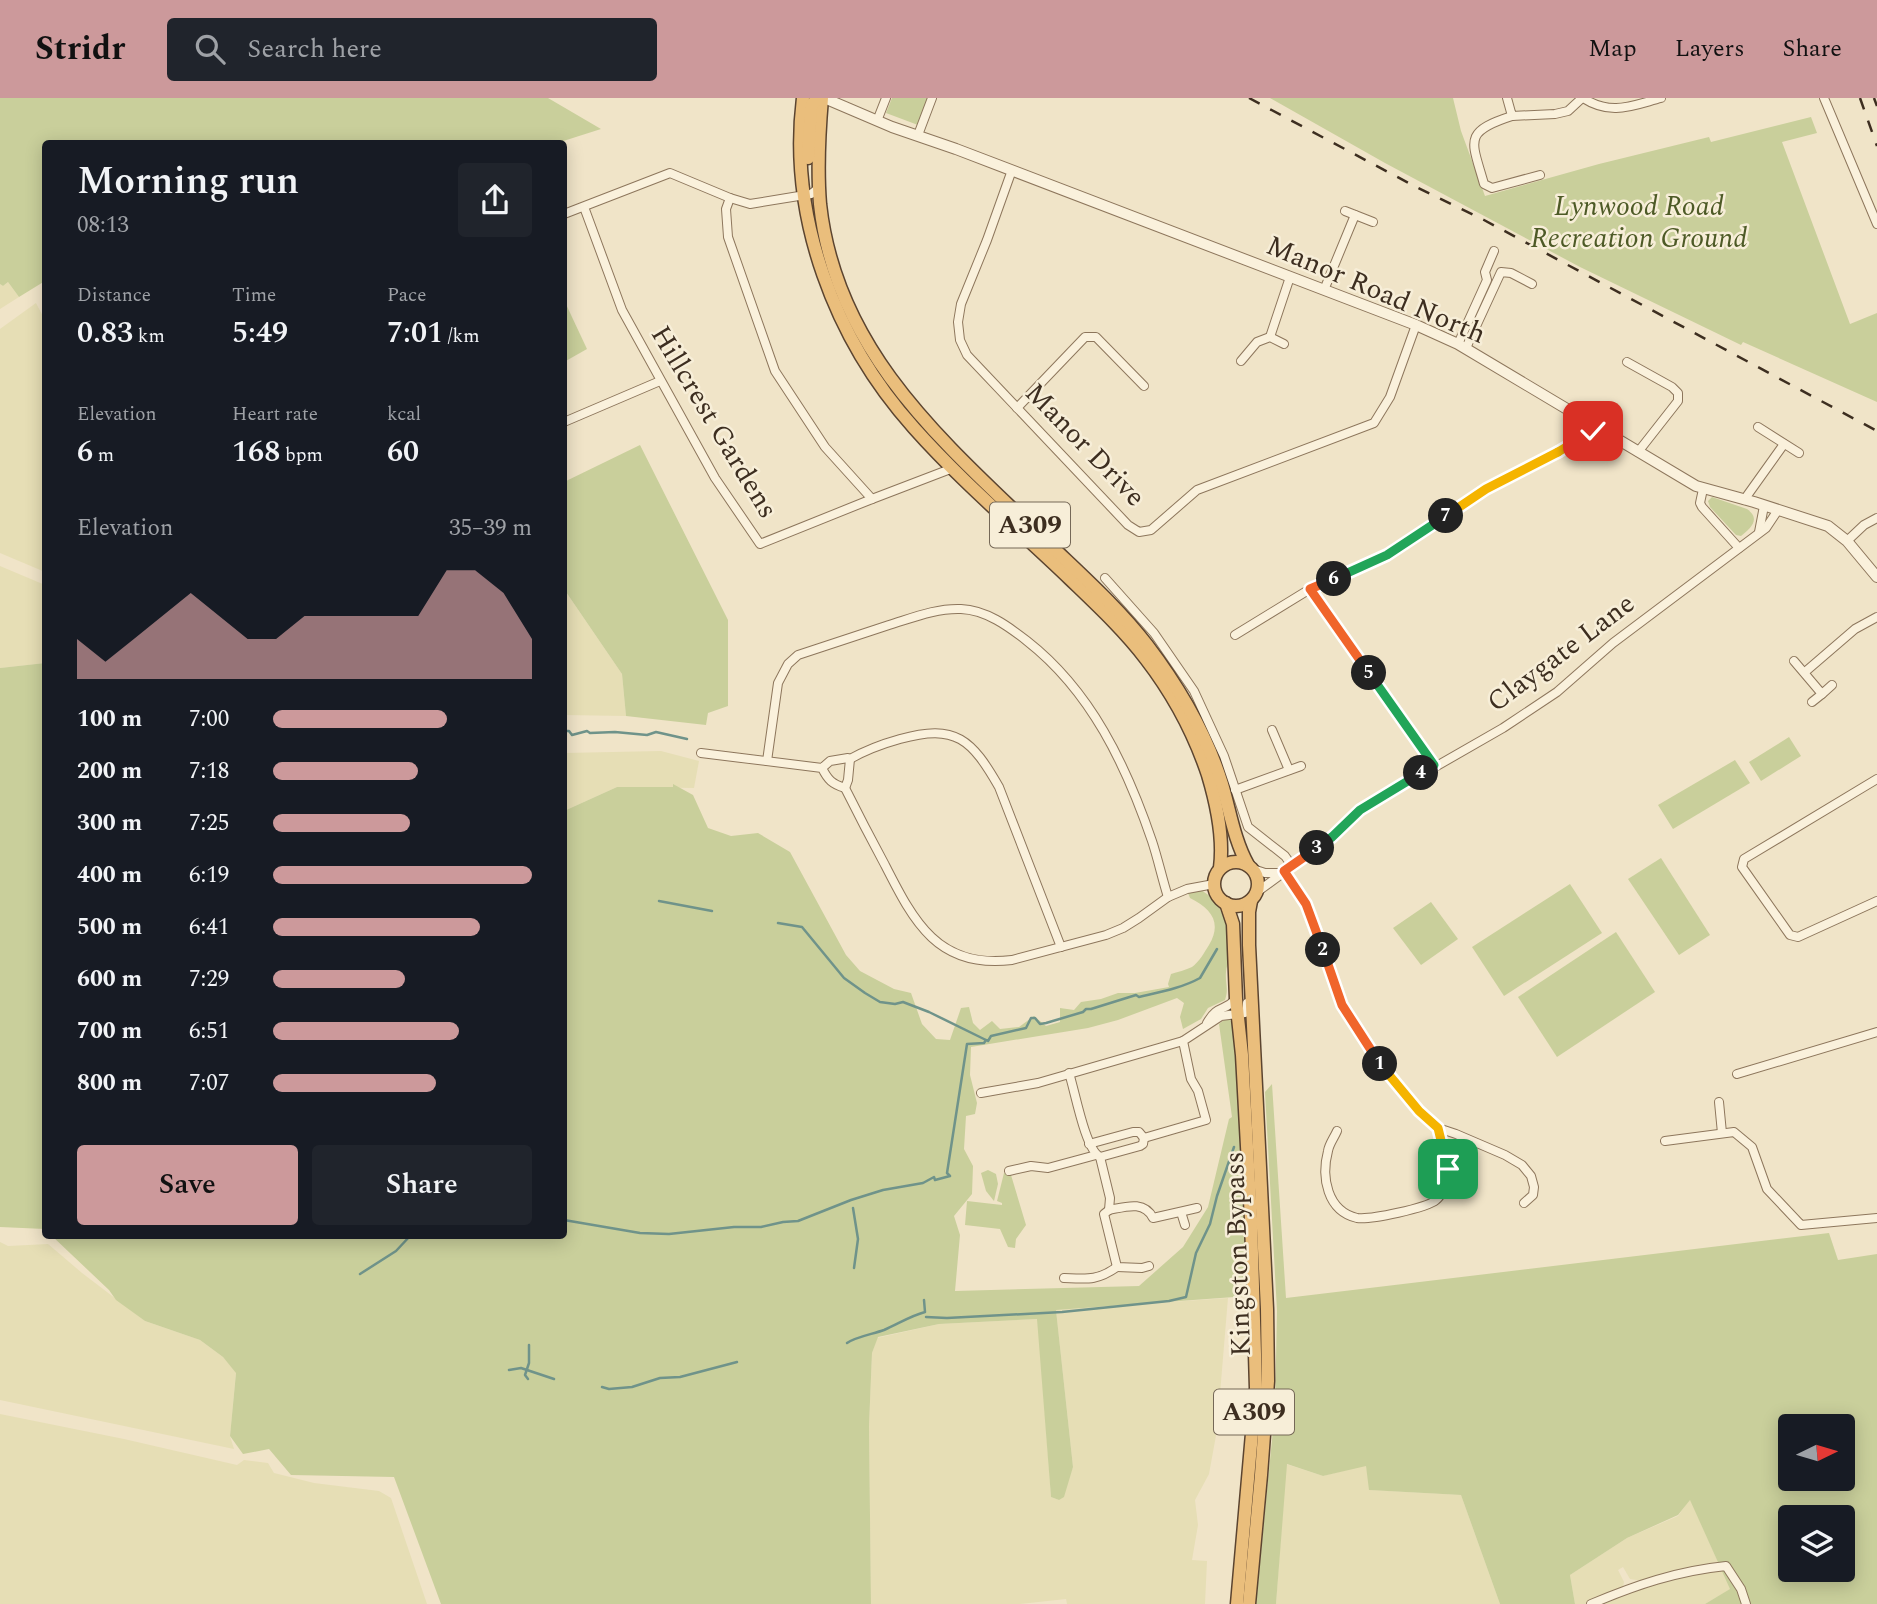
<!DOCTYPE html>
<meta charset="utf-8">
<style>
:root{--surface:#171b24;--page:#20242c;--text:#f1f3f6;--muted:#9ea1a6;--accent:#cc999b}
body{margin:0;font-family:Spectral,serif;background:var(--page);color:var(--text);height:100vh;display:flex;flex-direction:column;font-size:26px;white-space:nowrap}
*{box-sizing:border-box;margin:0}
p{font-size:23px;color:var(--muted)}
.icon{flex:none;width:38px;height:38px;fill:none;stroke:currentColor;stroke-width:2;stroke-linecap:round;stroke-linejoin:round}
.map{position:relative;flex:1;overflow:hidden}
.panel{position:absolute;left:42px;top:42px;width:525px;height:1099px;display:flex;flex-direction:column;background:var(--surface);border-radius:7px;box-shadow:0 4px 18px #0003}
.panel>*{flex:none}
.needle{width:46px;rotate:85deg}
.tools{position:absolute;left:1778px;top:1316px;display:grid;gap:14px}
.tools a{display:grid;place-items:center;width:77px;height:77px;border-radius:7px;background:var(--surface);box-shadow:0 4px 18px #0003;font-size:35px}
.pin{position:absolute;display:grid;place-items:center;width:60px;height:60px;color:#fff;margin:-30px;border-radius:14px;box-shadow:0 4px 10px #0006}
.km{position:absolute;width:35px;height:35px;margin:-18px;border-radius:50%;background:#222;color:#fff;font-size:19px;line-height:35px;text-align:center}
.round{display:grid;place-items:center;flex:none;width:74px;height:74px;border-radius:7px;background:var(--page)}
.head{display:flex;align-items:center;justify-content:space-between;height:119px;padding:0 35px}
h1{font-size:38px;font-weight:600;line-height:52px}
.figures{display:grid;grid-template-columns:repeat(3,1fr);gap:10px;height:119px;padding:7px 35px}
.figures div{display:grid;align-content:center}
.figures b{font-size:30px;font-weight:600}
.figures small{font-size:19px;font-weight:400}
.figures p{font-size:19px}
.chart{height:196px;padding:14px 35px}
.chart p{display:flex;justify-content:space-between}
.chart svg{width:100%;height:126px;margin-top:7px;fill:var(--accent);opacity:.7}
.action{display:flex;gap:14px;margin-top:auto;padding:14px 35px}
.action a{flex:1;height:80px;border-radius:7px;background:var(--accent);color:#111;font-size:28px;font-weight:600;line-height:80px;text-align:center}
.action a+a{background:var(--page);color:var(--text)}
ul{padding:0 35px;list-style:none;font-size:23px}
li{display:grid;grid-template-columns:112px 84px 1fr;align-items:center;height:52px}
li i{height:18px;border-radius:9px;background:var(--accent)}
header{display:flex;align-items:center;gap:42px;box-sizing:border-box;height:98px;padding:0 35px;background:var(--accent);color:#111}
header strong{font-size:33px}
nav{display:flex;gap:38px;margin-inline-start:auto;font-size:24px}
.search{width:490px;height:63px;background:var(--page);display:flex;align-items:center;gap:18px;box-sizing:border-box;padding:0 24px;border-radius:7px;color:var(--muted);font-size:26px}
.map>svg:first-child{display:block}
.farmland{fill:#e6deb5}
.green{fill:#c9cf9b;fill-rule:evenodd}
.lines{fill:none;stroke-linecap:round;stroke-linejoin:round}
.stream{stroke:#6f938a;stroke-width:2.5}
.minor-casing{stroke:#8d765c;stroke-width:10}
.tertiary-casing{stroke:#8d765c;stroke-width:12}
.trunk-casing{stroke:#5b4430;stroke-width:15}
.minor{stroke:#faf1dc;stroke-width:8}
.tertiary{stroke:#faf1dc;stroke-width:10}
.trunk{stroke:#eabe7c;stroke-width:12}
.rail{stroke:#3d2e20;stroke-width:2.5;stroke-dasharray:12 12;stroke-linecap:butt}
.split-1-casing{stroke:#fff;stroke-width:14}
.split-2-casing{stroke:#fff;stroke-width:14}
.split-3-casing{stroke:#fff;stroke-width:14}
.split-4-casing{stroke:#fff;stroke-width:14}
.split-5-casing{stroke:#fff;stroke-width:14}
.split-6-casing{stroke:#fff;stroke-width:14}
.split-7-casing{stroke:#fff;stroke-width:14}
.split-8-casing{stroke:#fff;stroke-width:14}
.split-9-casing{stroke:#fff;stroke-width:14}
.split-1{stroke:#f5b400;stroke-width:9}
.split-2{stroke:#f0652b;stroke-width:9}
.split-3{stroke:#f0652b;stroke-width:9}
.split-4{stroke:#22a559;stroke-width:9}
.split-5{stroke:#22a559;stroke-width:9}
.split-6{stroke:#f0652b;stroke-width:9}
.split-7{stroke:#22a559;stroke-width:9}
.split-8{stroke:#f5b400;stroke-width:9}
.split-9{stroke:#f5b400;stroke-width:9}
.labels{text-anchor:middle;dominant-baseline:central;stroke-width:5;stroke-linejoin:round;paint-order:stroke}
.shield{fill:#f7eed8;stroke:#756857;stroke-width:2}
.shield-label{font-size:26px;font-weight:bold;fill:#3d2e20}
.park-label{font-size:28px;font-style:italic;fill:#4d5a26;stroke:#f7eed8}
.street-label{font-size:28px;fill:#3d2e20;stroke:#f7eed8}
</style>
<header>
<strong>Stridr</strong>
<div class="search"><svg class="icon" aria-label="search" viewBox="0 0 24 24"><circle cx="10" cy="10" r="6"/><path d="M15 15l6 6"/></svg>Search here</div>
<nav><a>Map</a><a>Layers</a><a>Share</a></nav>
</header>
<div class="map">
<svg width="1877" height="1506" viewBox="0 0 1877 1506">
<rect width="100%" height="100%" fill="#f0e4c8"/>
<g class="farmland">
<path d="M8,184l11,15 -19,12v-25l3,2z"/>
<path d="M36,205l9,17v252l-45,-19v-224z"/>
<path d="M0,468l45,19v78l-45,5z"/>
<path d="M564,491l58,85 4,42 -62,-1z"/>
<path d="M661,653l38,10 -5,27 -77,-1 -53,24v-58z"/>
<path d="M0,1144l8,4 40,-2 34,29 63,48 55,19 23,17 13,15 -6,64 4,13 -234,-49z"/>
<path d="M1228,1200l-11,132 -8,44 -14,26 3,25 -6,35 15,1 -2,43h-138l-1,-5 -46,5h-149l-2,-178 3,-73 5,-15 62,-14 99,-5 13,178 8,3 14,-33 -17,-157z"/>
<path d="M0,1316l124,25 113,26 7,-5 24,3 6,10 40,10 65,8 12,7 36,106h-427z"/>
<path d="M1286,1366l37,12 43,-11 4,25 91,5 39,109h-224z"/>
<path d="M1690,1401l28,63 -75,19 -13,-2 -7,-12 -5,3 6,12 -1,5 99,-18 9,20 -26,15h-130l-5,-29 57,-37 51,-22z"/>
</g>
<g class="green">
<path d="M0,0h548l53,31 -47,15h-508l-1,137 -26,16 -11,-15 -5,4 -3,-2z"/>
<path d="M892,0h36l-10,27 -32,-12z"/>
<path d="M1270,0h183l8,33 24,65 114,-32 110,-27 2,5 100,-25 6,16 -35,9 68,182 27,-11v89l-134,-60 -2,3 -161,-78 -195,-104z"/>
<path d="M564,202l23,49 -23,13z"/>
<path d="M640,347l88,175v86l-20,7 -2,12 -80,-9 -4,-42 -58,-85v-107z"/>
<path d="M1712,399l35,12c14,10 4,19 -6,27l-5,-1 -26,-28 -2,-6z"/>
<path d="M45,565l1,566h-1l-45,-2v-559z"/>
<path d="M1789,639l12,19 -40,25 -12,-19z"/>
<path d="M1735,662l15,23 -77,46 -15,-24z"/>
<path d="M673,686l20,11 15,33 23,8 27,-3 32,19 56,103 14,16 34,18 17,4 11,31 14,15 14,1 11,-32 8,-1 4,16 7,7 12,-9 8,8 19,-2 15,-11 12,10 14,-4v-14l14,2 7,-8 20,-3 17,-6h17l34,-6 -1,-3 3,-10c6,-2 15,-4 21,-7 7,-5 12,-14 17,-22 13,-22 3,-36 -19,-47l-2,-5 11,-4c25,13 31,40 30,67 0,6 -3,11 -3,16 -1,12 3,16 -1,28l-17,8 -7,11 -18,10 -3,-12 4,-14 -7,-5 -59,22 -30,8 -117,19 -1,28 7,28 -2,11 -9,2 -2,33 9,17 -1,28 -18,22 6,19 -5,56 184,-5 44,-39 25,-40 21,-88 3,-2 -13,-93 5,-4h6l4,6 6,94 8,176 -192,14 17,157 -9,30 -5,3 -8,-3 -14,-178 -98,5 -61,13 -6,16 -3,73 2,178h-430l-47,-127 -103,-2 -22,-26 -26,5 -13,-18 6,-63 -13,-16 -23,-17 -55,-19 -29,-21 -7,-10 -57,-54h512v-425l53,-24h56z"/>
<path d="M1661,760l49,77 -31,20 -51,-76z"/>
<path d="M1570,786l32,49 -98,63 -32,-49z"/>
<path d="M1431,804l27,37 -37,26 -28,-37z"/>
<path d="M1616,834l39,60 -98,65 -39,-60z"/>
<path d="M1272,986l14,214 543,-65 9,27 39,-6v350h-172l25,-15 -40,-89 -12,15 -51,23 -57,37 5,29h-75l-39,-109 -92,-5 -3,-24 -43,10 -36,-12 -11,140h-20l19,-195 2,-98 -12,-219zM1790,1328h53v53h-53zM1790,1419h53v53h-53z"/>
<path d="M988,1072l8,4 2,10 -4,17 -8,-10 -5,-18z"/>
<path d="M1004,1075l7,2 15,50 -10,14 -1,9 -7,-1 -8,-18 -35,-4 2,-24 35,4v-2l-5,-2z"/>
</g>
<g class="lines">
<g class="stream">
<path d="M564,633h5l3,4 15,-4 3,2 25,-1 32,3 9,-3 31,7"/>
<path d="M659,803l53,10"/>
<path d="M778,825l24,4 42,51 21,15 15,9 15,2 8,-2 26,10 59,29 3,-5 35,-8 5,-10h4l5,6 6,-1 37,-11 3,-3h5l45,-14 3,2c21,-5 43,-9 61,-19l17,-29"/>
<path d="M853,1110l5,31 -4,29"/>
<path d="M564,1122l76,13 29,1 65,-7h27l22,-5 15,-1 53,-21 32,-10 40,-7 11,-6 1,3 15,-4 -3,-3 20,-129 17,-1 2,-3"/>
<path d="M360,1176l36,-23 14,-15"/>
<path d="M926,1219l21,1 115,-6 107,-11 17,-4 10,-44 14,-29 7,-28 17,-49"/>
<path d="M847,1245c8,-6 26,-9 37,-13 14,-6 26,-14 41,-18l-1,-12"/>
<path d="M509,1272l12,-2 33,11"/>
<path d="M528,1281l-3,-4 4,-12v-18"/>
<path d="M602,1289l7,2 23,-2 28,-9 20,-1 57,-15"/>
</g>
<defs>
<g id="minor">
<path d="M1507,0l5,18 43,-2 13,-3 14,-13"/>
<path d="M1583,0c28,18 48,8 78,0"/>
<path d="M1824,0l53,126"/>
<path d="M1512,18c-50,16 -40,25 -28,68l8,4 48,-13"/>
<path d="M877,23l9,-23"/>
<path d="M918,37l14,-37"/>
<path d="M1012,72l-25,70 -26,64 -3,18 2,18 7,15 161,170 11,7 12,-2 46,-40 177,-67 16,-26 26,-72"/>
<path d="M730,100l-4,11 2,28 47,134 50,76 47,52"/>
<path d="M584,109l38,103 93,168 45,66 112,-45 81,-31"/>
<path d="M1345,113l28,11"/>
<path d="M564,116l106,-41 60,25 20,6 61,-10 4,-3 4,-5"/>
<path d="M1324,192l31,-75"/>
<path d="M1270,239l20,-60"/>
<path d="M1458,246l29,-64 -2,-8 9,-21"/>
<path d="M1466,250l35,-76 10,1 21,11"/>
<path d="M1241,263l16,-19 13,-5 14,7"/>
<path d="M1627,264l45,25 6,6v8l-40,51"/>
<path d="M1017,310l68,-71h11l48,49"/>
<path d="M564,324l96,-41"/>
<path d="M1758,329l41,26"/>
<path d="M1703,391l-3,14 2,4 37,41"/>
<path d="M1744,402l40,-56"/>
<path d="M1759,434l5,-26"/>
<path d="M1847,443l17,-16 13,-7"/>
<path d="M1105,480l49,55 40,58 30,65 24,71 37,29 7,10"/>
<path d="M1310,491l124,176"/>
<path d="M1235,537l75,-46 77,-34 99,-66 98,-51 7,-4 6,-8"/>
<path d="M1794,563l28,33 10,-9"/>
<path d="M1805,574l50,-43 22,-12"/>
<path d="M1812,604l10,-8"/>
<path d="M1272,632l17,40"/>
<path d="M701,655l121,15 8,-7 18,-3 2,1 -2,21 -3,8c-13,-4 -17,-8 -23,-20"/>
<path d="M850,661c16,-9 32,-15 50,-20 56,-16 72,1 99,48l62,160"/>
<path d="M767,663l11,-78 10,-19 10,-9c30,-10 61,-20 91,-30 23,-7 47,-17 72,-16 25,1 47,17 66,32 64,50 99,124 125,200 6,18 10,37 16,56"/>
<path d="M1877,681l-133,80 -2,8 48,68 8,2 79,-36"/>
<path d="M845,690c13,26 26,51 40,77 29,57 53,104 127,95l94,-25 17,-7 16,-10 29,-21 19,-8 27,-5"/>
<path d="M1235,692l66,-24"/>
<path d="M1253,771l12,4h16"/>
<path d="M1284,773l22,33 36,101 32,51 23,30 22,25 19,17 18,6 49,21 17,10 9,11 3,11 -1,8 -9,8"/>
<path d="M1257,794l75,-55 28,-27 143,-82 54,-36 56,-49 153,-115 12,-18"/>
<path d="M1207,925c11,-19 17,-11 29,-24"/>
<path d="M1069,975c6,18 16,76 31,84l10,41 -1,12c16,-3 35,-10 44,8l44,-10"/>
<path d="M1737,976l140,-42"/>
<path d="M981,995l57,-10 145,-42"/>
<path d="M1719,1004l3,31"/>
<path d="M1337,1033c-3,7 -8,13 -9,20 -7,26 -1,60 29,67 13,2 70,-10 79,-18 3,-2 8,-10 9,-13 7,-19 -2,-41 -7,-59"/>
<path d="M1665,1043l69,-9 18,15 15,42 34,36 76,-7"/>
<path d="M1089,1046l44,-12h6l5,6 62,-18 -8,-29 -7,-12 -8,-38 38,-25 24,-3 2,-2v-8"/>
<path d="M1100,1059l40,-11 3,-2 1,-6"/>
<path d="M1009,1073l22,-5 17,2 48,-13"/>
<path d="M1109,1112l-5,4 13,53 25,1 7,-2"/>
<path d="M1181,1114l4,13"/>
<path d="M1064,1180c23,1 33,3 53,-11"/>
<path d="M1591,1506c45,-19 86,-33 135,-38l15,23 5,15"/>
</g>
<path id="tertiary" d="M824,0l68,29 64,22 460,176 42,19 238,142 58,16 74,24 19,15 30,36"/>
<g id="trunk">
<path d="M803,0c-15,119 32,242 111,330 48,54 104,101 156,151 26,25 54,51 76,80 27,35 48,74 62,116 9,30 16,62 12,93"/>
<path d="M822,0c-3,35 -5,70 -2,106 16,148 123,238 224,335 35,34 73,67 103,106 32,42 59,88 75,139 8,27 12,56 26,81"/>
<path d="M808,60l3,-50 2,-5 6,-5"/>
<circle cx="1236" cy="786" r="22"/>
<path d="M1226,805l7,21 3,75 6,56 9,164 5,169 -19,216"/>
<path d="M1249,1506l12,-129 7,-94 -1,-72 -18,-364v-33l2,-11"/>
</g>
</defs>
<use href="#minor" class="minor-casing"/>
<use href="#tertiary" class="tertiary-casing"/>
<use href="#trunk" class="trunk-casing"/>
<use href="#minor" class="minor"/>
<use href="#tertiary" class="tertiary"/>
<use href="#trunk" class="trunk"/>
<g class="rail">
<path d="M1249,0l169,90 66,32 393,211"/>
<path d="M1860,0l17,48"/>
<path d="M1874,0l3,8"/>
</g>
</g>
<g class="lines">
<defs>
<path id="split-1" d="M1380,966l39,47 19,17 10,41"/>
<path id="split-2" d="M1323,852l19,55 38,59"/>
<path id="split-3" d="M1317,750l-33,23 22,33 17,46"/>
<path id="split-4" d="M1317,750l15,-11 28,-27 61,-37"/>
<path id="split-5" d="M1369,575l65,92 -13,8"/>
<path id="split-6" d="M1334,481l-24,10 59,84"/>
<path id="split-7" d="M1334,481l53,-24 59,-39"/>
<path id="split-8" d="M1446,418l40,-27 72,-37"/>
<path id="split-9" d="M1558,354l35,-21"/>
</defs>
<use href="#split-1" class="split-1-casing"/>
<use href="#split-2" class="split-2-casing"/>
<use href="#split-3" class="split-3-casing"/>
<use href="#split-4" class="split-4-casing"/>
<use href="#split-5" class="split-5-casing"/>
<use href="#split-6" class="split-6-casing"/>
<use href="#split-7" class="split-7-casing"/>
<use href="#split-8" class="split-8-casing"/>
<use href="#split-9" class="split-9-casing"/>
<use href="#split-1" class="split-1"/>
<use href="#split-2" class="split-2"/>
<use href="#split-3" class="split-3"/>
<use href="#split-4" class="split-4"/>
<use href="#split-5" class="split-5"/>
<use href="#split-6" class="split-6"/>
<use href="#split-7" class="split-7"/>
<use href="#split-8" class="split-8"/>
<use href="#split-9" class="split-9"/>
</g>
<g class="labels">
<g class="shield">
<rect x="990" y="404.5" width="80" height="45" rx="5"/>
<rect x="1214" y="1291.5" width="80" height="45" rx="5"/>
</g>
<g class="shield-label">
<text x="1030" y="427">A309</text>
<text x="1254" y="1314">A309</text>
</g>
<g class="park-label">
<text x="1639" y="108">Lynwood Road<tspan x="1639" dy="32">Recreation Ground</tspan></text>
</g>
<g class="street-label">
<text transform="translate(1376 192) rotate(23)">Manor Road North</text>
<text transform="translate(714 324) rotate(59)">Hillcrest Gardens</text>
<text transform="translate(1085 347) rotate(46)">Manor Drive</text>
<text transform="translate(1561 555) rotate(-37)">Claygate Lane</text>
<text transform="translate(1238 1156) rotate(-92)">Kingston Bypass</text>
</g>
</g>
</svg>
<div class="tools">
<a><svg class="needle" viewBox="-14 -14 28 28"><path d="M0-13l5 13h-10z" fill="#e53935"/><path d="M0 13l5-13h-10z" fill="#9ea1a6"/></svg></a>
<a><svg class="icon" aria-label="layers" viewBox="0 0 24 24"><path d="M12 4l9 5-9 5-9-5zM3 14l9 5 9-5"/></svg></a>
</div>
<div class="pin" style="left:1448px;top:1071px;background:#1e9e55"><svg class="icon" aria-label="arrive" viewBox="0 0 24 24"><path d="M6 21V4h12l-3 4 3 4H6"/></svg></div>
<div class="pin" style="left:1593px;top:333px;background:#d93025"><svg class="icon" aria-label="check" viewBox="0 0 24 24"><path d="M5 12l5 5 9-10"/></svg></div>
<b class="km" style="left:1380px;top:966px">1</b>
<b class="km" style="left:1323px;top:852px">2</b>
<b class="km" style="left:1317px;top:750px">3</b>
<b class="km" style="left:1421px;top:675px">4</b>
<b class="km" style="left:1369px;top:575px">5</b>
<b class="km" style="left:1334px;top:481px">6</b>
<b class="km" style="left:1446px;top:418px">7</b>
<section class="panel">
<div class="head"><div><h1>Morning run</h1><p>08:13</p></div><a class="round"><svg class="icon" aria-label="share" viewBox="0 0 24 24"><path d="M12 15V3M7 8l5-5 5 5M5 13v7h14v-7"/></svg></a></div>
<div class="figures">
<div><p>Distance</p><b>0.83<small> km</small></b></div>
<div><p>Time</p><b>5:49</b></div>
<div><p>Pace</p><b>7:01<small> /km</small></b></div>
</div>
<div class="figures">
<div><p>Elevation</p><b>6<small> m</small></b></div>
<div><p>Heart rate</p><b>168<small> bpm</small></b></div>
<div><p>kcal</p><b>60</b></div>
</div>
<div class="chart"><p><span>Elevation</span>35–39 m</p>
<svg viewBox="0 0 160 44" preserveAspectRatio="none"><path d="M0 44V30L10 38L20 30L30 22L40 14L50 22L60 30L70 30L80 22L90 22L100 22L110 22L120 22L130 6L140 6L150 14L160 30V44z"/></svg>
</div>
<ul>
<li><b>100 m</b>7:00<i style="width:67%"></i></li>
<li><b>200 m</b>7:18<i style="width:56%"></i></li>
<li><b>300 m</b>7:25<i style="width:53%"></i></li>
<li><b>400 m</b>6:19<i style="width:100%"></i></li>
<li><b>500 m</b>6:41<i style="width:80%"></i></li>
<li><b>600 m</b>7:29<i style="width:51%"></i></li>
<li><b>700 m</b>6:51<i style="width:72%"></i></li>
<li><b>800 m</b>7:07<i style="width:63%"></i></li>
</ul>
<div class="action"><a>Save</a><a>Share</a></div>
</section>
</div>
